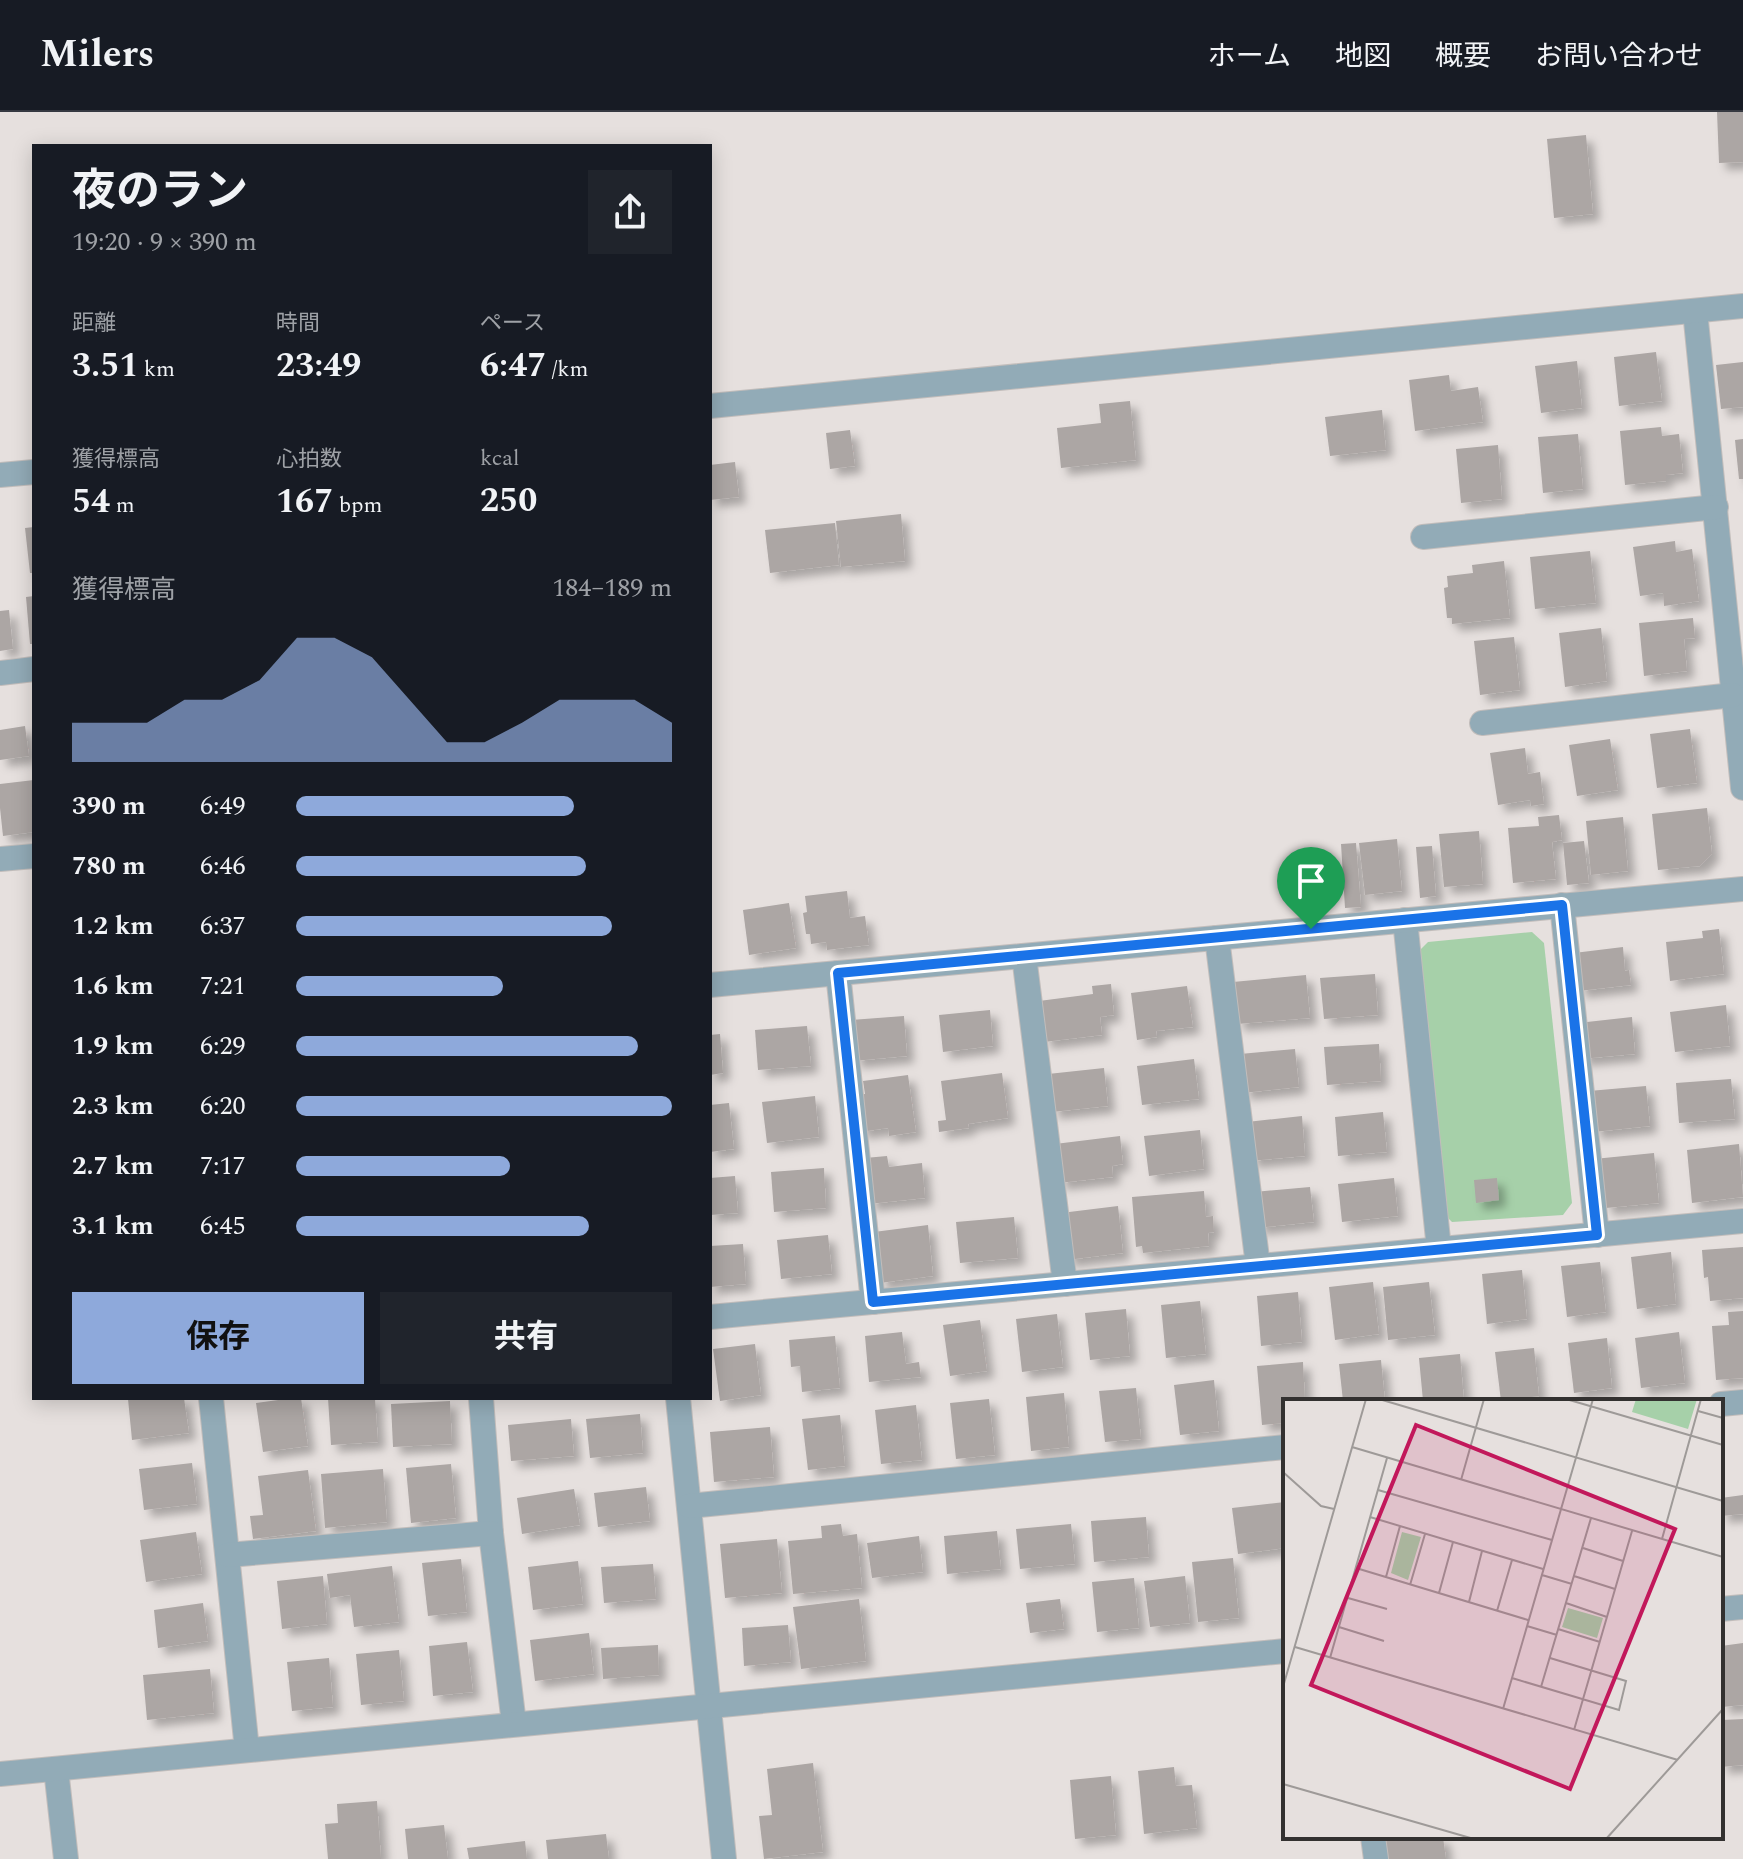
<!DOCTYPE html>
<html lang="ja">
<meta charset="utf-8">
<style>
:root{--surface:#171b24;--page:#20242c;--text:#f1f3f6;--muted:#9ea1a6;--line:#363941;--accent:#8ea9db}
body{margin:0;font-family:Spectral,"Noto Sans JP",serif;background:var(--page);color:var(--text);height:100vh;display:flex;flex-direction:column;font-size:30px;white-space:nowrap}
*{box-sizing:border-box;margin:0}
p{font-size:26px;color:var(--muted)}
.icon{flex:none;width:44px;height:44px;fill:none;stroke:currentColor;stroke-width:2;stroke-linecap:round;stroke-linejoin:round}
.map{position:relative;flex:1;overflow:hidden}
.panel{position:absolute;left:32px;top:32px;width:680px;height:1256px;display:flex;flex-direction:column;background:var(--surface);border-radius:0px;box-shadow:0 4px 20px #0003}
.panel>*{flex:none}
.pin{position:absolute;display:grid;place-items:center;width:68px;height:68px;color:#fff;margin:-82px -34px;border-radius:50% 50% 50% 0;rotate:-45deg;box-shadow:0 0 8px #0007}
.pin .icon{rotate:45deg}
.round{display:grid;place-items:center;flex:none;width:84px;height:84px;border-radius:0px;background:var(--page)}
.headline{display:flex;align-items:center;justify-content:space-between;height:136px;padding:0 40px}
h1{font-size:44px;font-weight:700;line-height:60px}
.figures{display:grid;grid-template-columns:repeat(3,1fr);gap:12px;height:136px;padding:8px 40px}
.figures div{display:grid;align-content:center}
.figures b{font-size:34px;font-weight:700}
.figures small{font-size:22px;font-weight:400}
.figures p{font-size:22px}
.chart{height:224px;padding:16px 40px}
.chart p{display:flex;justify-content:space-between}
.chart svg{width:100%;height:144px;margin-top:8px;fill:var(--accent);opacity:.7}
.button{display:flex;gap:16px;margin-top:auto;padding:16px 40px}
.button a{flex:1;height:92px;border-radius:0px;background:var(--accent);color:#111;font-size:32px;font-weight:700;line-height:92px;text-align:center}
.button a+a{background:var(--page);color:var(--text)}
ul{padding:0 40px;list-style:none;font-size:26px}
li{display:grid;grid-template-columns:128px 96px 1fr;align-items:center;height:60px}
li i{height:20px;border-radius:10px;background:var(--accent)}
header{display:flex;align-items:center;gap:48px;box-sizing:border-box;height:112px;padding:0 40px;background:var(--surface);border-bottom:2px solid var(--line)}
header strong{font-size:38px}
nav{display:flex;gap:44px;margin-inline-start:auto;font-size:28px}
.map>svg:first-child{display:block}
.green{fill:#a6d0a9}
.building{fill:#aca6a4;filter:url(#shadow)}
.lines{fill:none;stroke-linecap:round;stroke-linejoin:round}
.street-casing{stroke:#c2bdbb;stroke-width:26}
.street{stroke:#92abb7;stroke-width:24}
.route-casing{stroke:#fff;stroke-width:16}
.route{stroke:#1a73e8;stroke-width:10}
.inset-road{fill:none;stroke:#9e9a98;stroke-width:2}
.view{fill:#c2185b;fill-opacity:0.15;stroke:#c2185b;stroke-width:4}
.inset-edge{fill:none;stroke:#333130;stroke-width:4}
</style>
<header>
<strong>Milers</strong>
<nav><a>ホーム</a><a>地図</a><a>概要</a><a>お問い合わせ</a></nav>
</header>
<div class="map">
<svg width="1743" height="1747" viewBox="0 0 1743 1747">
<defs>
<filter id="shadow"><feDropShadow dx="7" dy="7" stdDeviation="4" flood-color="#0004"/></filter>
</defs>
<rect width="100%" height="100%" fill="#e6e0de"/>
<path class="green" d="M1532,820l12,11 28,260 -9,12 -111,7 -7,-7 -25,-265 8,-8z"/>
<g class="building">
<path d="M1717,0h26v50l-24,1z"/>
<path d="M1586,23l7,79 -39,4 -7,-79z"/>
<path d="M1656,240l6,49 -43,5 -5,-49z"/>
<path d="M1577,249l5,47 -41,5 -6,-47z"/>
<path d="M1743,250v45l-22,2 -5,-44z"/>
<path d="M1449,263l2,16 27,-4 5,35 -68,9 -6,-51z"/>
<path d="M1130,289l6,59 -75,8 -4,-40 44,-5 -2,-19z"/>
<path d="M1382,298l4,40 -56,6 -5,-39z"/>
<path d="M1661,315l1,9 17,-2 4,39 -17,2v6l-41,4 -5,-54z"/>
<path d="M850,318l5,36 -25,3 -4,-36z"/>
<path d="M1578,322l5,55 -40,4 -5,-56z"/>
<path d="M1743,327v40h-4l-4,-39z"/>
<path d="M1498,333l4,54 -41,4 -5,-54z"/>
<path d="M735,350l4,35 -29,3v-35z"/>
<path d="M901,402l4,47 -64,6 -5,-46z"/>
<path d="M835,411l4,42 -69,8 -5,-43z"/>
<path d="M34,415v46h-4l-5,-45z"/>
<path d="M1675,429l1,11 16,-3 7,52 -35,5 -1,-13 -23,3 -7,-49z"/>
<path d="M1590,439l6,52 -61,6 -5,-52z"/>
<path d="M1504,449l6,57 -58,6v-6h-5l-3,-30 4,-1 -1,-11 26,-3 -1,-8z"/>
<path d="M34,484v48h-4l-4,-47z"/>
<path d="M9,498l4,39 -13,2v-40z"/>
<path d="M1693,506l2,20 -11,1 3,32 -43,5 -5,-53z"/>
<path d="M1601,516l6,53 -42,6 -6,-54z"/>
<path d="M1514,525l6,53 -40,5 -6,-54z"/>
<path d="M25,614l4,30 -29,4v-30z"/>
<path d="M1690,617l7,54 -40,5 -7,-54z"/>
<path d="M1610,627l8,51 -41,6 -8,-51z"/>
<path d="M1525,636l3,26 12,-2 4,32 -13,2 -1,-6 -32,5 -8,-52z"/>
<path d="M34,668v52l-31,4 -3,-28v-24z"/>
<path d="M1707,696l5,46 -12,12 -42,4 -6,-56z"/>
<path d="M1559,703l3,25 -10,2 4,37 -43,4 -5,-55 31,-2 -1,-9z"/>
<path d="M1623,705l5,54 -37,4 -5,-54z"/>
<path d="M1479,719l4,53 -39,3 -5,-53z"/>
<path d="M1397,727l5,52 -37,4 -6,-52z"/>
<path d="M1584,729l5,42 -22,2 -4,-42z"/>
<path d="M1356,731l5,64 -16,1 -4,-64z"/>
<path d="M1432,734l4,50 -16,2 -4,-51z"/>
<path d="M847,779l3,27 15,-2 4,29 -42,5 -1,-8 -15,2 -1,-10h-4l-3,-21 4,-1 -2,-16z"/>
<path d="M789,791l7,45 -47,7 -6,-45z"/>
<path d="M1719,817l5,45 -54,7 -4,-39 37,-4 -1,-7z"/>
<path d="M1623,835l2,24 4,-1 2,15 -52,6 -5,-38z"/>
<path d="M1375,862l3,41 -54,4 -4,-41z"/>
<path d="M1306,863l4,43 -73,6 -4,-42z"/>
<path d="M1111,872l3,31 -14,2 2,18 -58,7 -5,-41 54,-7 -1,-8z"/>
<path d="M1187,874l6,41 -37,4 1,6 -20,3 -6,-47z"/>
<path d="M1726,893l4,41 -55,6 -5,-40z"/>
<path d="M990,898l3,36 -50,6 -4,-37z"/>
<path d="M904,904l3,40 -53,5 -3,-41z"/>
<path d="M1632,905l3,37 -54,5 -3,-36z"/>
<path d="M807,914l4,40 -53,4 -3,-40z"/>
<path d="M720,922l3,39 -13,2v-40z"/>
<path d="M1379,932l2,37 -54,4 -3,-38z"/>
<path d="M1295,937l4,38 -56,6 -3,-39z"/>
<path d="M1194,947l5,40 -57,6 -5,-39z"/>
<path d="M1104,956l4,38 -56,6 -4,-38z"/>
<path d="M1002,961l6,45 -40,6 1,4 -30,4 -1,-11 8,-1 -5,-39z"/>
<path d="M908,963l8,57 -27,4 -1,-8 -28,4 -5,-37 10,-1 -2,-13z"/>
<path d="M1731,967l4,40 -56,4 -3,-40z"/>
<path d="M1646,974l4,40 -56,6 -5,-41z"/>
<path d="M815,984l4,41 -52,6 -5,-41z"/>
<path d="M729,991l5,46 -24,3v-47z"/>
<path d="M1383,1000l4,40 -49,4 -3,-39z"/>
<path d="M1302,1004l3,40 -55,5 -3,-39z"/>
<path d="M1200,1018l4,39 -55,7 -5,-40z"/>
<path d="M1120,1024l3,28 -11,2 1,11 -54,6 -4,-39z"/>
<path d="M1739,1032l4,53 -51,6 -5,-53z"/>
<path d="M1654,1041l5,50 -53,5 -12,-49z"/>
<path d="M887,1044l2,11 33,-4 3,35 -56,6 -4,-46z"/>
<path d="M824,1056l2,40 -52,4 -3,-40z"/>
<path d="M735,1064l3,37 -28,2v-37z"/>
<path d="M1394,1066l4,38 -56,6 -4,-38z"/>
<path d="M1497,1066l2,22 -23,3 -2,-23z"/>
<path d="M1310,1075l4,35 -57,6 -3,-36z"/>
<path d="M1204,1079l2,26 7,-1 1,16 -6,1 1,13 -66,7 -1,-7 -6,1 -4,-50z"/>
<path d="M1118,1094l5,47 -56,7 -6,-47z"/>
<path d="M1014,1105l4,41 -58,5 -4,-41z"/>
<path d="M928,1113l5,51 -53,7 -6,-51z"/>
<path d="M828,1123l4,39 -51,5 -4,-39z"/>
<path d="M743,1132l3,40 -36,3v-41z"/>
<path d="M1743,1135v51l-33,3 -2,-24 -4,1 -2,-28z"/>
<path d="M1671,1140l5,52 -39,5 -6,-52z"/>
<path d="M1600,1150l6,50 -39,5 -6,-51z"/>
<path d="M1522,1158l5,49 -40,5 -5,-50z"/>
<path d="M1373,1170l6,52 -44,6 -6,-53z"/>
<path d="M1429,1170l6,53 -47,5 -5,-53z"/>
<path d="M1298,1180l4,50 -41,4 -4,-50z"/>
<path d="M1200,1189l6,53 -40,4 -5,-53z"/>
<path d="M1126,1197l4,47 -40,4 -5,-47z"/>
<path d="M1743,1199v67l-27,2 -4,-54 17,-1 -1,-13z"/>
<path d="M1057,1202l6,53 -41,5 -6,-53z"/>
<path d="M980,1208l7,51 -37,5 -7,-51z"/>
<path d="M902,1220l4,32 13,-2 2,15 -52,5 -4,-46z"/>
<path d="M1679,1220l6,51 -44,5 -6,-50z"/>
<path d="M835,1224l5,52 -38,4 -2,-26 -9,1 -2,-27z"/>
<path d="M1607,1226l5,50 -38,5 -6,-50z"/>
<path d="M755,1232l6,51 -41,6 -7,-52z"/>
<path d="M1534,1236l5,48 -38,5 -6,-49z"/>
<path d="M1460,1242l4,47h-41l-4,-43z"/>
<path d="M1381,1248l4,41h-42l-4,-37z"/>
<path d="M1303,1250l2,39h-20v22l-23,2 -5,-59z"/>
<path d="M1214,1268l5,51 -39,4 -6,-50z"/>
<path d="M1136,1276l5,51 -36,3 -6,-51z"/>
<path d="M1064,1281l5,54 -38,4 -5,-54z"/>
<path d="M134,1286h50l5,35 -57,7 -4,-41z"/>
<path d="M293,1286h8l7,48 -45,6 -7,-49z"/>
<path d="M328,1286h47l3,44 -47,3z"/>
<path d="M989,1287l6,56 -39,4 -6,-56z"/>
<path d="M450,1289l2,43 -59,3 -2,-43z"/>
<path d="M916,1293l6,55 -41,4 -6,-54z"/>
<path d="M640,1302l3,39 -53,5 -4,-39z"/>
<path d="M840,1303l5,51 -37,4 -6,-51z"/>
<path d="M571,1307l3,37 -63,5 -3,-36z"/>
<path d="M770,1315l4,50 -60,5 -4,-50z"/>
<path d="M192,1351l5,41 -53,6 -5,-41z"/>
<path d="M451,1352l5,54 -45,5 -5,-55z"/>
<path d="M383,1357l4,53 -62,6 -4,-54z"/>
<path d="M308,1358l8,61 -63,8 -3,-23 13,-1 -5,-39z"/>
<path d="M646,1375l4,34 -52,6 -4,-34z"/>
<path d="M574,1377l6,36 -58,9 -5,-36z"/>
<path d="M1743,1383v19l-22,2v-18z"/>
<path d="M1285,1390v46l-47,6 -6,-46z"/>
<path d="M1146,1405l3,40 -55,5 -3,-41z"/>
<path d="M841,1412l2,12 14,-2 5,54 -69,6 -5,-53 34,-3 -1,-12z"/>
<path d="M1071,1412l4,40 -55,5 -4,-40z"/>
<path d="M997,1419l4,38 -54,5 -3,-38z"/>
<path d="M196,1420l6,42 -56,8 -6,-42z"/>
<path d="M919,1424l4,36 -51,6 -5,-35z"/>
<path d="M777,1427l5,54 -57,5 -5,-54z"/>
<path d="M1233,1446l6,60 -41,4 -6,-60z"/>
<path d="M461,1447l6,53 -39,4 -6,-53z"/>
<path d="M578,1449l5,43 -50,6 -5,-43z"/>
<path d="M653,1452l3,35 -52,4 -3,-36z"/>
<path d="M392,1454l7,56 -45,5 -4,-32 -20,3 -3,-24z"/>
<path d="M323,1464l4,48 -45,5 -5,-48z"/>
<path d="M1185,1464l5,47 -40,4 -6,-46z"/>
<path d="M1134,1466l5,50 -42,4 -5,-50z"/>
<path d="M859,1487l7,62 -65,8 -8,-62z"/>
<path d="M1060,1487l4,30 -34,4 -4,-30z"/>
<path d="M203,1491l5,38 -50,7 -4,-38z"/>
<path d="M788,1513l3,37 -47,4 -2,-38z"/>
<path d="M589,1521l5,41 -59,7 -5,-41z"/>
<path d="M467,1530l6,50 -40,4 -4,-50z"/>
<path d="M1743,1531v62l-21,2 -1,-61z"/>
<path d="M658,1533l1,30 -56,4 -2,-31z"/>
<path d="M399,1538l5,51 -43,4 -5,-51z"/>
<path d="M329,1546l4,49 -41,4 -5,-49z"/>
<path d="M210,1557l4,44 -67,7 -4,-45z"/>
<path d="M1743,1607v46l-22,2v-47z"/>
<path d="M813,1651l10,89 -59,7 -5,-43 13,-1 -5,-46z"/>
<path d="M1174,1655l2,19 16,-1 5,43 -53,6 -6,-63z"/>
<path d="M1111,1664l5,59 -41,4 -5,-59z"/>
<path d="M377,1689l4,58h-53l-3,-35 13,-1 -1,-19z"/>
<path d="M444,1713l4,34h-40l-3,-30z"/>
<path d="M606,1722l3,25h-61l-2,-19z"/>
<path d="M1382,1725h61l3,22h-61z"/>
<path d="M525,1729l2,18h-58l-2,-11z"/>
</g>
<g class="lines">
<defs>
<g id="street">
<path d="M1695,199l48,477"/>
<path d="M710,294l1033,-100"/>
<path d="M0,363l34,-3"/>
<path d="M1423,425l293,-30"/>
<path d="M0,561l34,-4"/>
<path d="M1482,611l251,-28"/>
<path d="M0,747l34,-3"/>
<path d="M1562,793l35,330"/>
<path d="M1405,808l34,329"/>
<path d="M1217,826l41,328"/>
<path d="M1024,844l41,328"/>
<path d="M838,861l35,329"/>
<path d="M710,873l1033,-96"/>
<path d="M710,1205l1033,-96"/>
<path d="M211,1286l36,352"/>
<path d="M481,1286l10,135 23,191"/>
<path d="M678,1286l46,461"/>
<path d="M1721,1292l22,-2"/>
<path d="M689,1394l596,-59"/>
<path d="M228,1443l263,-22"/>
<path d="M1721,1497l22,-2"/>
<path d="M56,1657l10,90"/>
<path d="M0,1662l1285,-123"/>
<path d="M1373,1725l3,22"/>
</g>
</defs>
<use href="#street" class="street-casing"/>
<use href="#street" class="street"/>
</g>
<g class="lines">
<defs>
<path id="route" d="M1562,793l35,330 -724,67 -35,-329z"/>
</defs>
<use href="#route" class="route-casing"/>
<use href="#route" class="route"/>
</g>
<g transform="translate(1283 1287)">
<rect width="440" height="440" fill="#e6e0de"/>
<path d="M353,0h61l-9,30 -56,-17zM119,133l19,5 -13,43 -17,-7zM285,209l35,10 -6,20 -35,-11z" fill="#a6d0a9"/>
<path class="inset-road" d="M96,0l344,102M283,0l157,46M415,12l25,7M69,48l371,110M0,73l38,34 13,3M178,81l23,-81M95,91l174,50M87,118l173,52M379,140l39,-140M300,149l40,13M73,169l172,52M259,176l30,9M291,177l41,13M103,178l14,-51M127,186l15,-51M156,194l14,-51M65,199l39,11M186,203l13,-51M283,204l41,14M214,212l15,-51M244,227l30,9M56,228l45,14M275,230l42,13M12,248l383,113M47,259l57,-200M229,279l107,32 7,-29 -76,-23M0,288l83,-288M258,288l50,-169M220,310l90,-310M291,331l58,-199M0,385l191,55M323,440l117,-130"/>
<path class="view" d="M133,26l259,104 -105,260 -259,-104z"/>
<rect width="440" height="440" class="inset-edge"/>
</g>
</svg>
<div class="pin" style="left:1311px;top:817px;background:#1e9e55"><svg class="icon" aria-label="arrive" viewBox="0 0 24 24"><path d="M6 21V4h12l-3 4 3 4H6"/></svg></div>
<section class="panel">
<div class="headline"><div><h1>夜のラン</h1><p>19:20 · 9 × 390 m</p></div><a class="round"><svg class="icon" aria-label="share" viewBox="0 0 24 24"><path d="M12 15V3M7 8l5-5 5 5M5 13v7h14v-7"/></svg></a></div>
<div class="figures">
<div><p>距離</p><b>3.51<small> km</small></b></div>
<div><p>時間</p><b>23:49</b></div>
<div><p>ペース</p><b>6:47<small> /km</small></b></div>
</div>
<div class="figures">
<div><p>獲得標高</p><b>54<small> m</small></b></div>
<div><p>心拍数</p><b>167<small> bpm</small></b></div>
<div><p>kcal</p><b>250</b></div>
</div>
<div class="chart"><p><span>獲得標高</span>184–189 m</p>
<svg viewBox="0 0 160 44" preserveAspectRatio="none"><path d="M0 44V32L10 32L20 32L30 25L40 25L50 19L60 6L70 6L80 12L90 25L100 38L110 38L120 32L130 25L140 25L150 25L160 32V44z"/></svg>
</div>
<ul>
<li><b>390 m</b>6:49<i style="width:74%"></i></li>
<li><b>780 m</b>6:46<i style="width:77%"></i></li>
<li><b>1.2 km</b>6:37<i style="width:84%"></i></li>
<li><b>1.6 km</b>7:21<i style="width:55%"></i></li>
<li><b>1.9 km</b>6:29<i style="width:91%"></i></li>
<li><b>2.3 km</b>6:20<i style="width:100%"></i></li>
<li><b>2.7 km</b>7:17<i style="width:57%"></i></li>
<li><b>3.1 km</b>6:45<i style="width:78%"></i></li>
</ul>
<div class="button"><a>保存</a><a>共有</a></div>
</section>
</div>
